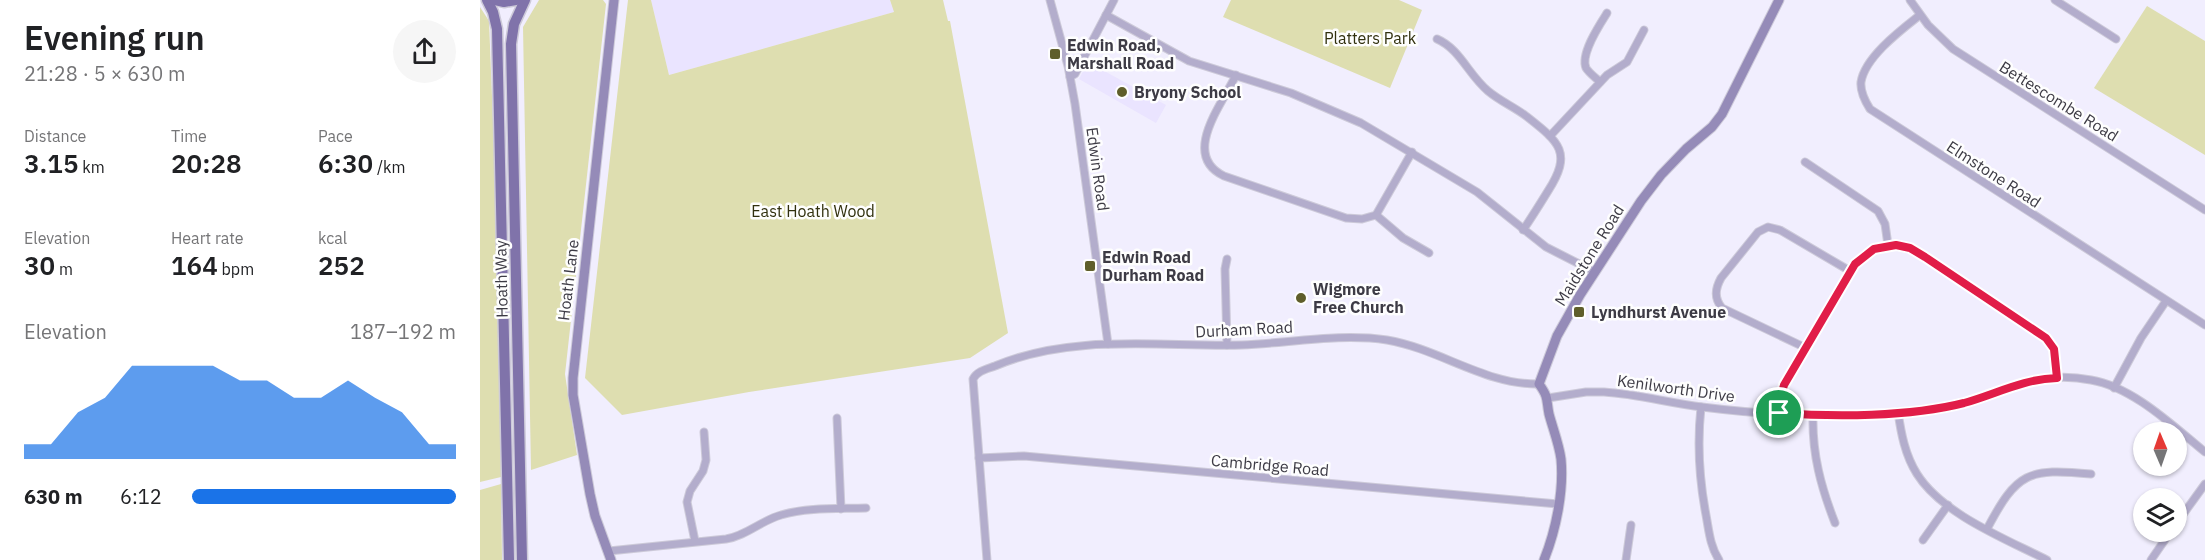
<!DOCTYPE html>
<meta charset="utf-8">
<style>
:root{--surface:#fff;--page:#f6f6f6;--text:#202124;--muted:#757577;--accent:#1a73e8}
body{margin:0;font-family:"IBM Plex Sans",sans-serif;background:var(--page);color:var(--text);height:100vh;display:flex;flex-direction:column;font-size:22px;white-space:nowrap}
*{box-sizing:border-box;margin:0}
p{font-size:20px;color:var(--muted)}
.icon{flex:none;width:33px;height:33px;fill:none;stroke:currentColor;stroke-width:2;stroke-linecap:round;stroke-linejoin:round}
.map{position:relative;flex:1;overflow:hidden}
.panel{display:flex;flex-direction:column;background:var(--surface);width:480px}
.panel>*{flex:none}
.needle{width:39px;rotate:358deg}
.tools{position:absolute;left:1653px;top:422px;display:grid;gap:12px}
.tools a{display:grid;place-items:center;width:54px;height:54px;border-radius:50%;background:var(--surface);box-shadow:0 2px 4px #0004;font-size:30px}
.pin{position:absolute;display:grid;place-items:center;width:51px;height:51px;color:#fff;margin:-26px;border:3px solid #fff;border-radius:50%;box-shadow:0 2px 6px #0007}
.round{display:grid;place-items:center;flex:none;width:63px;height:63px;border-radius:32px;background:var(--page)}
.summary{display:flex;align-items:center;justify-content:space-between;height:102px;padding:0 24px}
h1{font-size:33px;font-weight:600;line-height:45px}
.metrics{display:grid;grid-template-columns:repeat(3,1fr);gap:9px;height:102px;padding:6px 24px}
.metrics div{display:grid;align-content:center}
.metrics b{font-size:26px;font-weight:600}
.metrics small{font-size:16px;font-weight:400}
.metrics p{font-size:16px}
.chart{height:168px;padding:12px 24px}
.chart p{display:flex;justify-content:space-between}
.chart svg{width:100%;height:108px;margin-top:6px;fill:var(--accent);opacity:.7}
ul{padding:0 24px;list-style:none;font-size:20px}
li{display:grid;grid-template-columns:96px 72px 1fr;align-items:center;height:45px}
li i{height:15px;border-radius:8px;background:var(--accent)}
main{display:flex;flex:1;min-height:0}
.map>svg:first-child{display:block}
.built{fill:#eae4ff}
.green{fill:#dedeb0}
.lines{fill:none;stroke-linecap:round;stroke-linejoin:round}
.street-casing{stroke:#cdcad9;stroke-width:9}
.secondary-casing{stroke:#cdcad9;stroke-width:11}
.primary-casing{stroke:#cdcad9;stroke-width:13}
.street{stroke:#b3adcc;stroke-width:7}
.secondary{stroke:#958bb8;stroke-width:9}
.primary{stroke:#8073aa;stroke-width:10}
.route-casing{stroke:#fff;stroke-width:12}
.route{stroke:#e11d48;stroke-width:8}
.poi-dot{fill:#5f5e2b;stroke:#fefefe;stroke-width:2}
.labels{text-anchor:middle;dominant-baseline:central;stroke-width:5;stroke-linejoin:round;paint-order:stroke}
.park-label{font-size:16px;fill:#31300e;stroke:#fefefe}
.poi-label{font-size:16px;font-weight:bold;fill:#3d3b45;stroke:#fefefe;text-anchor:start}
.street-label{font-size:16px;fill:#3d3b45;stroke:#fefefe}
</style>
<main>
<section class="panel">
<div class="summary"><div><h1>Evening run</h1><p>21:28 · 5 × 630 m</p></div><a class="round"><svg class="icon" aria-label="share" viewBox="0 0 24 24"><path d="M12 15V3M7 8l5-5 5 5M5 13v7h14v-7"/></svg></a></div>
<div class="metrics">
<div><p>Distance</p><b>3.15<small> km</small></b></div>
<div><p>Time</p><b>20:28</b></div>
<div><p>Pace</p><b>6:30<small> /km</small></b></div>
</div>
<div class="metrics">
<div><p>Elevation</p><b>30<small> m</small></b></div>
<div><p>Heart rate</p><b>164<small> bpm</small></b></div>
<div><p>kcal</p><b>252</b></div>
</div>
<div class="chart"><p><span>Elevation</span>187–192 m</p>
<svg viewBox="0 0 160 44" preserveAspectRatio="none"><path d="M0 44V38L10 38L20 25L30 19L40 6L50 6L60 6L70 6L80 12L90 12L100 19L110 19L120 12L130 19L140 25L150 38L160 38V44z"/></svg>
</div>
<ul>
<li><b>630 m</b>6:12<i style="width:100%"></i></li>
</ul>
</section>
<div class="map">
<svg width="1725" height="560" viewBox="0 0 1725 560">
<rect width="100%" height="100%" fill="#f1eefe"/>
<g class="built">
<path d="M171,0h239l4,12 -225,63z"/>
<path d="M608,62l78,43 -10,18 -77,-44z"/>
</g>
<g class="green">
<path d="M59,0h64l3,4 -41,370 12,81 -46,15 -8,-443z"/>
<path d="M148,0h23l18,75 225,-63 -4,-12h53l5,21h2l58,312 -38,25 -221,34 -127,23 -37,-37z"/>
<path d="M751,0h168l23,10 -32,78 -167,-71z"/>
<path d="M1667,6l58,35v114l-111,-67z"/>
<path d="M0,7l9,14 9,228 3,228 -21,5z"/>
<path d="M21,484l1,76h-22v-70z"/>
</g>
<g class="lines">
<defs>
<g id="street">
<path d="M570,0l18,66 7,38 33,240"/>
<path d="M1430,0l18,25 25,24 252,161"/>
<path d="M1575,0l61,39"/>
<path d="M626,15l83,46 102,32 70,30 116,69 69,55 49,25"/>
<path d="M1440,15c-19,15 -55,42 -59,67 -1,10 4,19 9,27l335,216"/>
<path d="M957,39c23,10 31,35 51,52 12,10 26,16 38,25 33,26 47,36 22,75 -8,13 -16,26 -25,39"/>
<path d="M756,75c-13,28 -56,80 -12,101l122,42 16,1 14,-4 36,-63"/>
<path d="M590,77l5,-3 39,-74"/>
<path d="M1120,82c-4,-4 -11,-9 -14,-14 -6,-14 14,-44 21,-55"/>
<path d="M1070,136l57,-61 20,-13 17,-32"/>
<path d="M1325,162l73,49 7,13 3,21"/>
<path d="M896,215l27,23 26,15"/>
<path d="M747,345l-2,-76 2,-10"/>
<path d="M1326,348l-84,-40c-8,-10 -7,-19 -1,-30l37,-46 10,-5 12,3 70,41"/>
<path d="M1634,388l27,-50 25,-37"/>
<path d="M1068,398l38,-6h18c33,2 65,11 98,15 56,7 115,11 172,7 30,-2 61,-4 90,-11 48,-13 74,-33 127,-23 42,7 82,46 114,72"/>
<path d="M1221,407c-4,37 -2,71 5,108 3,16 4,31 13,45"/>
<path d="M1418,412c3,21 7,43 19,62 25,40 89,65 130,86"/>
<path d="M1299,413l5,-28 66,-114c15,-23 41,-34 66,-19l130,86 8,11 3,29"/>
<path d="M1333,415c-1,39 8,72 22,108"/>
<path d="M357,418l4,91"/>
<path d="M499,458l45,-2 534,48"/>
<path d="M1696,524l29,-40"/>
<path d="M1507,529c30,-57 41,-61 104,-55"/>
<path d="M1443,540l25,-35"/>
<path d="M215,541l-8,-39 3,-11 13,-20 3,-11 -2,-28"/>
<path d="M129,551l117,-12c20,-3 36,-19 55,-24 27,-8 58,-6 85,-7"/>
<path d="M507,560l-14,-181c4,-8 14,-10 22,-13 78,-33 165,-19 247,-21 48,-2 98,-12 145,-5 53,9 98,45 152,44"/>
<path d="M1146,560l5,-35"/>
<path d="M1671,560l20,-29"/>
</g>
<g id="secondary">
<path d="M131,560l-16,-44 -5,-22 -17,-99v-17l41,-378"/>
<path d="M1064,560c12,-30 20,-69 17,-101 -2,-15 -8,-30 -12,-45 -3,-15 0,-16 -10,-30l18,-48 23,-41 61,-94 20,-26 25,-26 26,-22 10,-13 57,-114"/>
</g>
<g id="primary">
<path d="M7,0l6,12 4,17 12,531"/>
<path d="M15,0l9,2 12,-2"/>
<path d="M42,560l-11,-516 3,-20 11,-24"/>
</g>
</defs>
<use href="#street" class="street-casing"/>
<use href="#secondary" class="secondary-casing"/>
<use href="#primary" class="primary-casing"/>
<use href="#street" class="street"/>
<use href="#secondary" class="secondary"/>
<use href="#primary" class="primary"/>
</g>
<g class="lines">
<defs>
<path id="route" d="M1416,245l14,3 15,9 121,81 8,11 3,29c-34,1 -61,16 -93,25 -55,14 -129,14 -185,10l1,-13 4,-15 71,-121 19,-15z"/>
</defs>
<use href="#route" class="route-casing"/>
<use href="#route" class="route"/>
</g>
<g class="poi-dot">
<rect x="569" y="48" width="12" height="12" rx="3"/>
<circle cx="642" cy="92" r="6"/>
<rect x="604" y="260" width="12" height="12" rx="3"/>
<circle cx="821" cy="298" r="6"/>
<rect x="1093" y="306" width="12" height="12" rx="3"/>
</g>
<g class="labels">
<g class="park-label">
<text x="890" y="38">Platters Park</text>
<text x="333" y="211">East Hoath Wood</text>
</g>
<g class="poi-label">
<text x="587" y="45">Edwin Road,<tspan x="587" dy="18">Marshall Road</tspan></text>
<text x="654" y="92">Bryony School</text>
<text x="622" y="257">Edwin Road<tspan x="622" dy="18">Durham Road</tspan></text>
<text x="833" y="289">Wigmore<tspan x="833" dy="18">Free Church</tspan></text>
<text x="1111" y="312">Lyndhurst Avenue</text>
</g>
<g class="street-label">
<text transform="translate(1579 101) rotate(32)">Bettescombe Road</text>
<text transform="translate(618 169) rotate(82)">Edwin Road</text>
<text transform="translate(1514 174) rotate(33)">Elmstone Road</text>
<text transform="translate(1109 255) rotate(-58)">Maidstone Road</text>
<text transform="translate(21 279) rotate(-91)">Hoath Way</text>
<text transform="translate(88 280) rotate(-83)">Hoath Lane</text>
<text transform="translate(764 329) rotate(-3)">Durham Road</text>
<text transform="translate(1196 388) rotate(8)">Kenilworth Drive</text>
<text transform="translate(790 465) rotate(5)">Cambridge Road</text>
</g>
</g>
</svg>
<div class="tools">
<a><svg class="needle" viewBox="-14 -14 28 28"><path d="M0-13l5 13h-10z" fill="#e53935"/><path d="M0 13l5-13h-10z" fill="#757577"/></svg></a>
<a><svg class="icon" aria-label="layers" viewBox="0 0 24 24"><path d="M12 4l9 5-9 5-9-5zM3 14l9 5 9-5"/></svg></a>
</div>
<div class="pin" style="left:1299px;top:413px;background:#1e9e55"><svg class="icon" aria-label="arrive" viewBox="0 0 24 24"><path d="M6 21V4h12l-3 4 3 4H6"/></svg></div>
</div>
</main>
